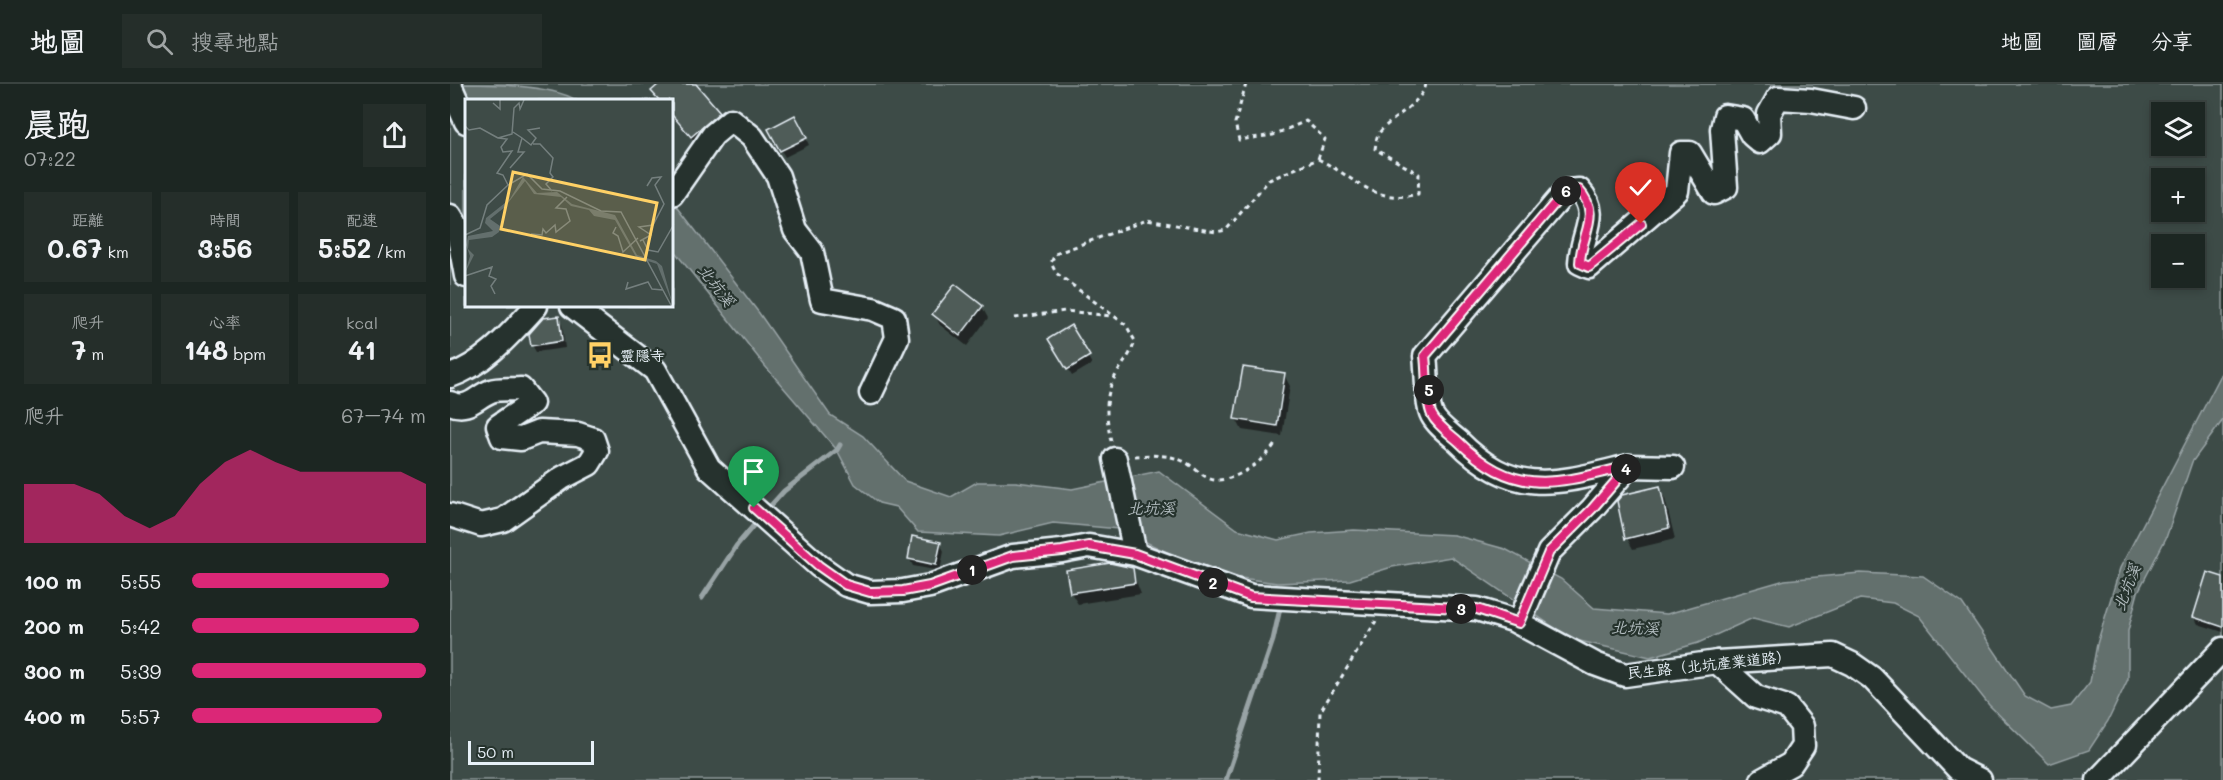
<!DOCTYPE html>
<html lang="zh-TW">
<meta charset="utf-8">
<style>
:root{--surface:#1c2622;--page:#252e2a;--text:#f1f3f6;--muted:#a0a5a5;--line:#3a4340;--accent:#db2777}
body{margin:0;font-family:Mali,"LXGW WenKai TC",sans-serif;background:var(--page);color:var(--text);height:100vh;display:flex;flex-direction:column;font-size:22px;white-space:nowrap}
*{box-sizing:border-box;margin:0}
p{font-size:20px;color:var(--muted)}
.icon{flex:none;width:33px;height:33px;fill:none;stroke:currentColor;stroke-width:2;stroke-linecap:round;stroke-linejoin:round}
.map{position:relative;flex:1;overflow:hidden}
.panel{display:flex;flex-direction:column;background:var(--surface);width:450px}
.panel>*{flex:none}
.fabs{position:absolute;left:1701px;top:18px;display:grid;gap:12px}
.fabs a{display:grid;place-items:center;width:54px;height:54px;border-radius:0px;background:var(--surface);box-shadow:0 3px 9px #0003,0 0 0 2px var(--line);font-size:30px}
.scale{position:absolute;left:18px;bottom:15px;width:126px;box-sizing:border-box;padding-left:6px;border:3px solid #e8f1f8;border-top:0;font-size:16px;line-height:21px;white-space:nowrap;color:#e8f1f8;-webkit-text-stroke:4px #26332d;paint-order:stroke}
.pin{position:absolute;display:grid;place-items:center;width:51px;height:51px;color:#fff;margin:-62px -26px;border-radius:50% 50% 50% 0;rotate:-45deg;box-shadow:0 0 6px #0007}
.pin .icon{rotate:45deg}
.km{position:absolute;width:30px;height:30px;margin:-15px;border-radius:50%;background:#222;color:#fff;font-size:16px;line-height:30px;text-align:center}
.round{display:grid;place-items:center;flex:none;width:63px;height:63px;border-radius:0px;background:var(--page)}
.summary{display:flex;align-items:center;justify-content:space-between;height:102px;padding:0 24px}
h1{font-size:33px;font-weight:800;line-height:45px}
.stats{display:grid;grid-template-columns:repeat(3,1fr);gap:9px;height:102px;padding:6px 24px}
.stats div{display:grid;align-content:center;border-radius:0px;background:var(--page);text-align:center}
.stats b{font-size:26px;font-weight:800}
.stats small{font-size:16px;font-weight:400}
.stats p{font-size:16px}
.chart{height:168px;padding:12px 24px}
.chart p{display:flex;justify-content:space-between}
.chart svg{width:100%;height:108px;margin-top:6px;fill:var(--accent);opacity:.7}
ul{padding:0 24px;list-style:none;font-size:20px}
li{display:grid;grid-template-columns:96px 72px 1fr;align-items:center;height:45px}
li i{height:15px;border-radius:8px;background:var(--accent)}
header{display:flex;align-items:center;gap:36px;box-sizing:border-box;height:84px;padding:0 30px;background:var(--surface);border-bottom:2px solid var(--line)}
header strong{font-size:28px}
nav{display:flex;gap:33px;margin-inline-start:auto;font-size:21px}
.search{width:420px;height:54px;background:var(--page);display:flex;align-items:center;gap:15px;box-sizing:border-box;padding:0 21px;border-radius:0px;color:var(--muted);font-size:22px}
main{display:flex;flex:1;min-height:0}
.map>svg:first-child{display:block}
.green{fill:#3e4b47;stroke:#939ea0;stroke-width:1.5;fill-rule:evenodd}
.water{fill:#636f6d;stroke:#98a3a5;stroke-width:1.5}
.shadow{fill:#0007}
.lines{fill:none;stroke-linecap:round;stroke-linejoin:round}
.stream{stroke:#98a3a5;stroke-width:5}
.building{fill:#505c59;stroke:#e8f1f8;stroke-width:1.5}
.minor-casing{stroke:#e8f1f8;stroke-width:27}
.path{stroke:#e8f1f8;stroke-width:3;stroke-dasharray:4.5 4.5;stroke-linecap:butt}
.minor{stroke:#26332d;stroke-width:22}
.route-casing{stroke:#fff;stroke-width:12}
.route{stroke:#db2777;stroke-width:8}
.labels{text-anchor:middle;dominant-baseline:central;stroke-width:4.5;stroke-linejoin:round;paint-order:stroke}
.poi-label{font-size:15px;fill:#e8f1f8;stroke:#26332d;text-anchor:start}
.street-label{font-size:15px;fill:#e8f1f8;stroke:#26332d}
.water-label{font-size:16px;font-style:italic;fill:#b3bdc0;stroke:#26332d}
.inset-road{fill:none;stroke:#747f7e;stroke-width:1.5}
.view{fill:#ffd166;fill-opacity:0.15;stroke:#ffd166;stroke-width:3}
.inset-edge{fill:none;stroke:#e8f1f8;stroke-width:3}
</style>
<header>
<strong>地圖</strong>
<div class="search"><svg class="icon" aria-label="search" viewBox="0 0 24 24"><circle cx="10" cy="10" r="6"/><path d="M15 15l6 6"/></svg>搜尋地點</div>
<nav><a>地圖</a><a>圖層</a><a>分享</a></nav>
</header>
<main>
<section class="panel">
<div class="summary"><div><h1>晨跑</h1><p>07:22</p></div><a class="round"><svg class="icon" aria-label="share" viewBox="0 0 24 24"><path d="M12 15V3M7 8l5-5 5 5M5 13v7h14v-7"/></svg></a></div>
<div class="stats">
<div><p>距離</p><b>0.67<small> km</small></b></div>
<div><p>時間</p><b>3:56</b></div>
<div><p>配速</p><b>5:52<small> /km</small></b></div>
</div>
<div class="stats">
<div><p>爬升</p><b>7<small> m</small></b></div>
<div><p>心率</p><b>148<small> bpm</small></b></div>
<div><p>kcal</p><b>41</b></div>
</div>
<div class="chart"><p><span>爬升</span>67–74 m</p>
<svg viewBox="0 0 160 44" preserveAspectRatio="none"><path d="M0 44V20L10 20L20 20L30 24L40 33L50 38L60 33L70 20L80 11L90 6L100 11L110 15L120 15L130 15L140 15L150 15L160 20V44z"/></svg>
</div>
<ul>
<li><b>100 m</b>5:55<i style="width:84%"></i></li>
<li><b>200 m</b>5:42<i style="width:97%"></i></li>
<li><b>300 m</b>5:39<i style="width:100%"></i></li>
<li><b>400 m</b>5:57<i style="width:81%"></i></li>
</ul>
</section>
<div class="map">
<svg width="1773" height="696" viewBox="0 0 1773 696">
<rect width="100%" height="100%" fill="#26332d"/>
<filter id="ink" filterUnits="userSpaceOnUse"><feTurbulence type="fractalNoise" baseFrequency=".0167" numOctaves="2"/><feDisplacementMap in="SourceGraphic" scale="12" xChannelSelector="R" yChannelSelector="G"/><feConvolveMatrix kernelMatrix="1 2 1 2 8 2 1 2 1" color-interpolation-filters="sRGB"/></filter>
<g filter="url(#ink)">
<path class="green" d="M0,0h1773v696h-1773zM16,16h206v206h-206zM1712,28h32v34h-32zM1712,94h32v34h-32zM1712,160h32v34h-32z"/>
<g class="water">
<path d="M0,0c36,0 99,0 126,16h-110z"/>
<path d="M222,116l87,113 71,102 33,21 42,45 46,16 26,-15h39l56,7 87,-18 78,58 41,11 33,-7 43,-3 100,5 51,14 56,30 33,29 73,6 118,-34 75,-7 63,3 39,27 63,93 26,14 20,-4 19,-24 7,-38 23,-76 103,-197v49l-31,42 -26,76 -28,54 -10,39v48l-20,42 -19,29 -40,14 -60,-59 -70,-89 -26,-13 -33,-4 -71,28 -36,-9 -55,25 -48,14 -79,-18 -120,-82 -59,10 -42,13 -73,3 -65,-9 -93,-45 -66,-6 -54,13 -81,-4 -22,-25 -17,-4 -24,-19 -18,-34 -72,-84 -93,-118z"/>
</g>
<g class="shadow">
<path d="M211,0h33l31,39 -26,24 -27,-30v-17h-14l-5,-9z"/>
<path d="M349,40l10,21 -24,12 -4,-7z"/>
<path d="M532,223l6,11 -21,28 -27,-21 -6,-11z"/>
<path d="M108,233l4,8 3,23 -29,4 -4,-7z"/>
<path d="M620,243l22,37 -20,12 -22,-37z"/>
<path d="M834,291l6,11 -8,50 -40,-6 -6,-11z"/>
<path d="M1209,404l6,11 10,40 -42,10 -6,-11z"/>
<path d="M490,460l4,7 -4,20 -27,-5 -4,-8z"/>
<path d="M681,484l10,26 -63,10 -7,-11 -3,-21z"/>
<path d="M1773,495v53l-25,-8 -4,-7z"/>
</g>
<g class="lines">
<g class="stream">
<path d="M315,428l19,-21 53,-41 3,-5"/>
<path d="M252,514l35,-53 22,-26"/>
<path d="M776,696l47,-140 8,-36"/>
</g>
</g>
<g class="building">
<path d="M209,0h37l24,28 -29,25 -19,-22v-15h-13l-8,-9z"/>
<path d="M345,31l12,23 -27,13 -12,-22z"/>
<path d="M505,200l28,22 -23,30 -28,-22z"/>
<path d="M109,232l3,25 -31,5 -2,-12 14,-16z"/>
<path d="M621,241l19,31 -23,14 -19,-31z"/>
<path d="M793,283l42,6 -8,53 -43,-7z"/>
<path d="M1210,402l9,42 -44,11 -8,-38 5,-6z"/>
<path d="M462,452l29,6 -5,23 -28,-6z"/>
<path d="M660,479l23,5 2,15 -65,10 -4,-23z"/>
<path d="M1757,488l16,5v50l-30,-10z"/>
</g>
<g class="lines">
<defs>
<g id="minor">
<path d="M0,1l16,37"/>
<path d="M222,110l41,-59 18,-15 21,17 26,39 17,54 17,22 10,48 51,9 21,9 3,20 -26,55"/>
<path d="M0,132l7,11 9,49"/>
<path d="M122,222l83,64 54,98 110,98 27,19 24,7 33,-1 27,-5 83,-30 49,-5 27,-5 46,8 116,42 226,13 36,11 82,44 30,11 92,-13 116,-7 19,9 20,14 86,91 22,11"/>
<path d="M0,292c35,-12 61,-43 86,-70"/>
<path d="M0,319c19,8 25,-6 41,-12 8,-3 21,-1 30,-2l11,14 -34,23 4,11 19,2 18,-7 39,2 15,5 4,12 -8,13 -27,14 -59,42 -22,5 -31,-10"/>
<path d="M665,375l20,94"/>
<path d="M1179,382l44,1"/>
<path d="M1069,539l30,-71 43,-43 37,-43c-71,17 -114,33 -171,-25 -8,-7 -21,-16 -26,-26 -6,-11 -5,-46 -7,-59l141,-165 13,-1c23,25 2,43 1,73l9,4 88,-76 4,-38h9l24,40 12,-6 -4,-58 3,-13 18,3 9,16 8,7 10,-9 -1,-19 9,-16 33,2 43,8"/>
<path d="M1267,578l39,35 31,10 15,19 1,20 -12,18 -29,16"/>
<path d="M1648,696l125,-131"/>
</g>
</defs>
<use href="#minor" class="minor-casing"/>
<g class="path">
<path d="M868,75c37,18 55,46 100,35l1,-20 -44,-25c1,-5 1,-11 3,-14 6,-13 45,-32 48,-51"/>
<path d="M565,234l50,-7 46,5"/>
<path d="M661,357c-4,-18 -7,-40 1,-58 6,-15 18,-25 23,-42l-9,-16 -70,-52 -5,-10 4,-9 92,-34 69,12 10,-2 43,-50 49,-21 7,-20 -19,-18 -33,14 -34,5 -4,-17 11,-39"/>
<path d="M685,372c16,-1 35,-2 50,6 10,5 21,19 32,18 21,0 48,-20 58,-36"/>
<path d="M868,696l2,-68 56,-91"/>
</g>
<use href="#minor" class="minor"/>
</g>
</g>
<g class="lines" filter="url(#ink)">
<defs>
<path id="route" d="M304,424l65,58 27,19 24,7 33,-1 27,-5 83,-30 49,-5 27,-5 46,8 116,43 226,12 42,14 30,-71 43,-43 37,-43c-71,17 -113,33 -171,-25 -8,-7 -21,-16 -26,-26 -6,-11 -5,-46 -7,-59l141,-166h13c23,25 2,43 1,73l9,4 52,-43"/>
</defs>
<use href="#route" class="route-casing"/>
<use href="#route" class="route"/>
</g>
<defs>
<symbol id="bus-bare" viewBox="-9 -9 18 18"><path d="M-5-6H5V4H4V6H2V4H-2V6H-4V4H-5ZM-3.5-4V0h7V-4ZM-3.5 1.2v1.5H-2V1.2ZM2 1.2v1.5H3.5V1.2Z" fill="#ffd166" stroke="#26332d" stroke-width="2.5" paint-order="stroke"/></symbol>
</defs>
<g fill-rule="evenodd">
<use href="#bus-bare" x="131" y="252" width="38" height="38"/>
</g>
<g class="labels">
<g class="poi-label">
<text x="170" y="271">靈隱寺</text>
</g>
<g class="street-label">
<text transform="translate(1259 580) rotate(-6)">民生路（北坑產業道路）</text>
</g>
<g class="water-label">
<text transform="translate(267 201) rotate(52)">北坑溪</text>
<text x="701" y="423">北坑溪</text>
<text transform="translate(1676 503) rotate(-69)">北坑溪</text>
<text transform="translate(1185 543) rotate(2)">北坑溪</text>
</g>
</g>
<g transform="translate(15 15)">
<rect width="208" height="208" fill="#26332d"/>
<path d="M0,1h208v207h-208z" fill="#3e4b47"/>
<path d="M58,78l14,16 20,-1 15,12 43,11 22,40 19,6 6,5 11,39 -16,-41 -21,-7 -21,-37 -21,-4 -5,-6 -18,-4 -10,-9 -27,-3 -9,-13 -20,26 -15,12 10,7 -1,6 -7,5 -23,3 -1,9 6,6 -9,18 5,-17 -4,-11 2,-9 25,-5 -8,-8 1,-5 24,-19z" fill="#636f6d"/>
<path class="inset-road" d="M28,4l7,6v-9M0,27l4,4 11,-2 18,10M57,39l9,7 5,-7 -8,-8 12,-2M68,45h7l13,14 -3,15 3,4 -7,7 6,7M45,69l14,-16h-6l4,-14 -9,-6M43,86l-5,-10 -6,-2 15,-22 -9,1 -2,-5 6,-8 -9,-1 14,-4 2,-26 5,-5 1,6 4,-9M151,128l-3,6 5,3 5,16 15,-14M66,135l11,1 1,-6 3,4 9,-8 1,7 14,-11 -4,-12 -10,-1 11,-11M0,136l15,-7 7,-23 21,-20 19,-11 15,15 18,2 41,20 20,1 51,95M178,141l5,10 10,2 16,-28M175,142l11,-6 -12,-8 14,-2 11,-21 -9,-19 6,-8 -9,1 -5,8M0,177l27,-9 -3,9 7,3 -5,7 4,8M163,183l-2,7 22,-7 4,7 11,1"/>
<path class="view" d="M48,73l144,31 -12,57 -144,-31z"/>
<rect width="208" height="208" class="inset-edge"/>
</g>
</svg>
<div class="fabs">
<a><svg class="icon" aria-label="layers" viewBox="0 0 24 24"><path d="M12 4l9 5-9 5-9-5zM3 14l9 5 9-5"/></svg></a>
<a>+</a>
<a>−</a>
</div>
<div class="scale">50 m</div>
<div class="pin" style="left:304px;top:424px;background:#1e9e55"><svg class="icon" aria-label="arrive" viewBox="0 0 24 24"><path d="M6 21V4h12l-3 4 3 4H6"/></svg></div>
<div class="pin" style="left:1191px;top:140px;background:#d93025"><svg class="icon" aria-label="check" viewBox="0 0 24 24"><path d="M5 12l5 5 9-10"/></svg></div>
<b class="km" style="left:522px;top:486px">1</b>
<b class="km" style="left:763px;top:499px">2</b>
<b class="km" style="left:1011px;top:525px">3</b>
<b class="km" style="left:1176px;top:385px">4</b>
<b class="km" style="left:979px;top:306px">5</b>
<b class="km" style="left:1116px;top:107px">6</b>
</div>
</main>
